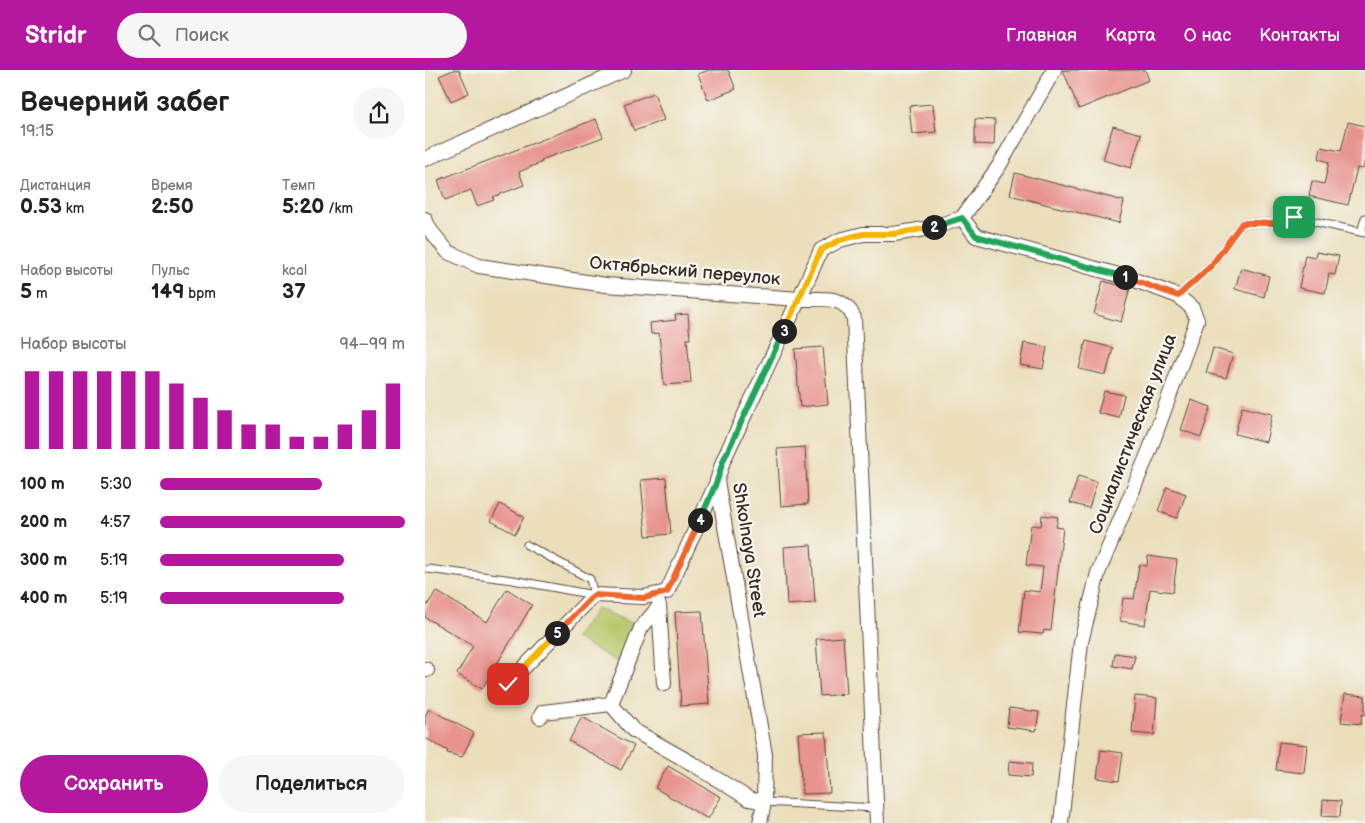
<!DOCTYPE html>
<html lang="ru">
<meta charset="utf-8">
<style>
:root{--surface:#fff;--page:#f6f6f6;--text:#222;--muted:#767676;--accent:#b5179e}
body{margin:0;font-family:"Balsamiq Sans",sans-serif;background:var(--page);color:var(--text);height:100vh;display:flex;flex-direction:column;font-size:19px;white-space:nowrap}
*{box-sizing:border-box;margin:0}
p{font-size:16px;color:var(--muted)}
.icon{flex:none;width:28px;height:28px;fill:none;stroke:currentColor;stroke-width:2;stroke-linecap:round;stroke-linejoin:round}
.map{position:relative;flex:1;overflow:hidden}
.sheet{display:flex;flex-direction:column;background:var(--surface);width:425px}
.sheet>*{flex:none}
.pin{position:absolute;display:grid;place-items:center;width:42px;height:42px;color:#fff;margin:-21px;border-radius:10px;box-shadow:0 2px 8px #0006}
.km{position:absolute;width:25px;height:25px;margin:-12px;border-radius:50%;background:#222;color:#fff;font-size:14px;line-height:25px;text-align:center}
.round{display:grid;place-items:center;flex:none;width:52px;height:52px;border-radius:26px;background:var(--page)}
.headline{display:flex;align-items:center;justify-content:space-between;height:85px;padding:0 20px}
h1{font-size:28px;font-weight:700;line-height:38px}
.metrics{display:grid;grid-template-columns:repeat(3,1fr);gap:8px;height:85px;padding:5px 20px}
.metrics div{display:grid;align-content:center}
.metrics b{font-size:21px;font-weight:700}
.metrics small{font-size:14px;font-weight:400}
.metrics p{font-size:14px}
.chart{height:140px;padding:10px 20px}
.chart p{display:flex;justify-content:space-between}
.chart svg{width:100%;height:90px;margin-top:5px;stroke:var(--accent);stroke-width:6}
.primary-button{display:flex;gap:10px;margin-top:auto;padding:10px 20px}
.primary-button a{flex:1;height:58px;border-radius:30px;background:var(--accent);color:#fff;font-size:20px;font-weight:700;line-height:58px;text-align:center}
.primary-button a+a{background:var(--page);color:var(--text)}
ul{padding:0 20px;list-style:none;font-size:16px}
li{display:grid;grid-template-columns:80px 60px 1fr;align-items:center;height:38px}
li i{height:12px;border-radius:6px;background:var(--accent)}
header{display:flex;align-items:center;gap:30px;box-sizing:border-box;height:70px;padding:0 25px;background:var(--accent);color:#fff}
header strong{font-size:24px}
nav{display:flex;gap:28px;margin-inline-start:auto;font-size:18px}
.search{width:350px;height:45px;background:var(--page);display:flex;align-items:center;gap:12px;box-sizing:border-box;padding:0 18px;border-radius:28px;color:var(--muted);font-size:19px}
main{display:flex;flex:1;min-height:0}
.map>svg:first-child{display:block}
.green{fill:#b6c669;stroke:#787844}
.building{fill:#e8938f}
.lines{fill:none;stroke-linecap:round;stroke-linejoin:round}
.lane-casing{stroke:#554536;stroke-width:9}
.street-casing{stroke:#554536;stroke-width:16}
.lane{stroke:#fff;stroke-width:7}
.street{stroke:#fff;stroke-width:14}
.split-1-casing{stroke:#fff;stroke-width:10}
.split-2-casing{stroke:#fff;stroke-width:10}
.split-3-casing{stroke:#fff;stroke-width:10}
.split-4-casing{stroke:#fff;stroke-width:10}
.split-5-casing{stroke:#fff;stroke-width:10}
.split-6-casing{stroke:#fff;stroke-width:10}
.split-1{stroke:#f0652b;stroke-width:6}
.split-2{stroke:#22a559;stroke-width:6}
.split-3{stroke:#f5b400;stroke-width:6}
.split-4{stroke:#22a559;stroke-width:6}
.split-5{stroke:#f0652b;stroke-width:6}
.split-6{stroke:#f5b400;stroke-width:6}
.labels{text-anchor:middle;dominant-baseline:central;stroke-width:4.5;stroke-linejoin:round;paint-order:stroke}
.street-label{font-size:18px;fill:#3b2a1e;stroke:#f6f6f2}
</style>
<header>
<strong>Stridr</strong>
<div class="search"><svg class="icon" aria-label="search" viewBox="0 0 24 24"><circle cx="10" cy="10" r="6"/><path d="M15 15l6 6"/></svg>Поиск</div>
<nav><a>Главная</a><a>Карта</a><a>О нас</a><a>Контакты</a></nav>
</header>
<main>
<section class="sheet">
<div class="headline"><div><h1>Вечерний забег</h1><p>19:15</p></div><a class="round"><svg class="icon" aria-label="share" viewBox="0 0 24 24"><path d="M12 15V3M7 8l5-5 5 5M5 13v7h14v-7"/></svg></a></div>
<div class="metrics">
<div><p>Дистанция</p><b>0.53<small> km</small></b></div>
<div><p>Время</p><b>2:50</b></div>
<div><p>Темп</p><b>5:20<small> /km</small></b></div>
</div>
<div class="metrics">
<div><p>Набор высоты</p><b>5<small> m</small></b></div>
<div><p>Пульс</p><b>149<small> bpm</small></b></div>
<div><p>kcal</p><b>37</b></div>
</div>
<div class="chart"><p><span>Набор высоты</span>94–99 m</p>
<svg viewBox="0 0 160 44" preserveAspectRatio="none"><path d="M5 44V6M15 44V6M25 44V6M35 44V6M45 44V6M55 44V6M65 44V12M75 44V19M85 44V25M95 44V32M105 44V32M115 44V38M125 44V38M135 44V32M145 44V25M155 44V12"/></svg>
</div>
<ul>
<li><b>100 m</b>5:30<i style="width:66%"></i></li>
<li><b>200 m</b>4:57<i style="width:100%"></i></li>
<li><b>300 m</b>5:19<i style="width:75%"></i></li>
<li><b>400 m</b>5:19<i style="width:75%"></i></li>
</ul>
<div class="primary-button"><a>Сохранить</a><a>Поделиться</a></div>
</section>
<div class="map">
<svg width="940" height="753" viewBox="0 0 940 753">
<rect width="100%" height="100%" fill="#f6f6f2"/>
<filter id="ink" filterUnits="userSpaceOnUse"><feTurbulence type="fractalNoise" baseFrequency=".02" numOctaves="2"/><feDisplacementMap in="SourceGraphic" scale="10" xChannelSelector="R" yChannelSelector="G"/><feConvolveMatrix kernelMatrix="1 2 1 2 8 2 1 2 1" color-interpolation-filters="sRGB"/></filter>
<filter id="wash" filterUnits="userSpaceOnUse"><feTurbulence type="fractalNoise" baseFrequency=".0096" numOctaves="4" result="noise"/><feDisplacementMap in="SourceGraphic" scale="20" xChannelSelector="R" yChannelSelector="G"/><feGaussianBlur stdDeviation="1.12" result="paint"/><feColorMatrix in="noise" values="0 0 0 0 0 0 0 0 0 0 0 0 0 0 0 0 0 1.4 0 .05"/><feComposite in="paint" operator="in"/></filter>
<g filter="url(#wash)">
<rect width="100%" height="100%" fill="#ebdebb"/>
<path class="green" d="M172,538l37,16 -16,38 -43,-24z"/>
<g id="blocks">
<g class="building">
<path d="M28,0h6l10,23 -18,8 -12,-25z"/>
<path d="M284,0h19l8,19 -28,11 -10,-26z"/>
<path d="M638,0h82l4,10 -70,29z"/>
<path d="M229,23l10,27 -30,11 -10,-27z"/>
<path d="M508,34l3,28 -24,2 -3,-28z"/>
<path d="M171,49l7,18 -62,23 1,2 -23,10 5,13 -31,12 1,3 -17,6 -6,-16 -26,10 -7,-20z"/>
<path d="M550,49l20,1 -1,25 -19,-1z"/>
<path d="M923,52l17,4v33l-2,10 -6,-1 -9,37 -39,-9 3,-15 12,3 5,-22 -10,-3 2,-12 20,4z"/>
<path d="M688,56l28,8 -10,34 -28,-8z"/>
<path d="M590,103l109,28 -5,22 -109,-28z"/>
<path d="M891,182l23,4 -4,19 -6,-1 -4,19 -26,-5 6,-33 10,2z"/>
<path d="M816,198l28,8 -5,21 -29,-8z"/>
<path d="M678,211l27,7 -9,34 -27,-8z"/>
<path d="M263,244l2,25h-3l4,44 -27,2 -5,-52 -8,1 -1,-11 26,-3 -1,-5z"/>
<path d="M661,271l27,7 -7,27 -27,-6z"/>
<path d="M599,273l23,4 -4,22 -23,-4z"/>
<path d="M398,277l5,57 -28,3 -5,-58z"/>
<path d="M788,278l20,6 -7,24 -20,-5z"/>
<path d="M679,321l20,4 -5,23 -21,-5z"/>
<path d="M766,330l20,7 -10,30 -20,-7z"/>
<path d="M817,337l30,7 -6,28 -31,-8z"/>
<path d="M380,377l3,57 -27,2 -4,-57z"/>
<path d="M653,406l19,6 -8,26 -19,-5z"/>
<path d="M241,408l5,56 -25,2 -5,-56z"/>
<path d="M742,417l19,7 -9,24 -19,-7z"/>
<path d="M75,434l24,13 -9,17 -24,-13z"/>
<path d="M617,445l16,2 -2,10 7,1 -12,103 -7,-1 -1,4 -24,-2 5,-42 16,2 3,-25 -17,-2 5,-40 10,1z"/>
<path d="M386,475l4,58 -28,2 -3,-58z"/>
<path d="M723,486l29,4 -4,32 -23,-3 -5,36 -25,-4 3,-23 11,1 5,-34 8,1z"/>
<path d="M82,519l25,16 -50,84 -25,-15 16,-28 -48,-29v-8l11,-18 51,31z"/>
<path d="M277,541l7,93 -28,2 -6,-94z"/>
<path d="M418,567l4,57 -27,2 -4,-57z"/>
<path d="M690,583l20,3 -3,13 -19,-3z"/>
<path d="M920,624l20,2v19l-3,-1 -1,10 -20,-2z"/>
<path d="M710,626l22,2 -3,37 -22,-2z"/>
<path d="M584,638l30,4 -3,19 -29,-4z"/>
<path d="M4,639l45,24 -12,24 -15,-4 1,-2 -23,-13v-22z"/>
<path d="M157,647l52,29 -13,24 -52,-29z"/>
<path d="M401,662l4,61 -28,1 -4,-61z"/>
<path d="M854,672l28,3 -3,28 -28,-3z"/>
<path d="M676,680l22,3 -4,28 -22,-3z"/>
<path d="M584,691l23,2 -1,14 -23,-2z"/>
<path d="M243,696l53,31 -13,22 -53,-31z"/>
<path d="M898,730l18,1 -1,16 -18,-1z"/>
</g>
</g>
</g>
<g filter="url(#ink)">
<use href="#blocks" fill-opacity="0" stroke="#554536" stroke-width="1"/>
<g class="lines">
<defs>
<g id="lane">
<path d="M936,162l4,-14"/>
<path d="M753,226l33,-30 31,-43h31l21,-6 71,16"/>
<path d="M3,499l85,11 81,15 -4,-16 -63,-34"/>
<path d="M339,732l112,6"/>
</g>
<g id="street">
<path d="M0,89l199,-89"/>
<path d="M537,148l14,18 150,41 52,19 14,12 5,12 -47,129 -52,124 -17,69 -20,181"/>
<path d="M0,149l5,11 18,22 31,14 127,19 193,14 22,-49 19,-10 23,-6h31l37,-6 31,-10 37,-52 55,-96"/>
<path d="M234,535l5,79"/>
<path d="M0,599l2,1"/>
<path d="M83,614l86,-89 50,2 23,-5 50,-110"/>
<path d="M186,634l22,26 60,34 56,35 15,3"/>
<path d="M115,647l3,-5 68,-8 30,-76 17,-20"/>
<path d="M335,753l4,-21 1,-47 -48,-274 6,-20 76,-162c24,1 44,-6 55,19l23,505"/>
</g>
</defs>
<use href="#lane" class="lane-casing"/>
<use href="#street" class="street-casing"/>
<use href="#lane" class="lane"/>
<use href="#street" class="street"/>
</g>
</g>
<g class="lines" filter="url(#ink)">
<defs>
<path id="split-1" d="M700,207l53,19 33,-30 31,-43h31l21,-6"/>
<path id="split-2" d="M509,157l28,-9 14,18 149,41"/>
<path id="split-3" d="M359,261l37,-81 19,-10 23,-6h31l40,-7"/>
<path id="split-4" d="M275,450l17,-39 6,-20 61,-130"/>
<path id="split-5" d="M132,563l37,-38 50,3 23,-6 33,-72"/>
<path id="split-6" d="M83,614l49,-51"/>
</defs>
<use href="#split-1" class="split-1-casing"/>
<use href="#split-2" class="split-2-casing"/>
<use href="#split-3" class="split-3-casing"/>
<use href="#split-4" class="split-4-casing"/>
<use href="#split-5" class="split-5-casing"/>
<use href="#split-6" class="split-6-casing"/>
<use href="#split-1" class="split-1"/>
<use href="#split-2" class="split-2"/>
<use href="#split-3" class="split-3"/>
<use href="#split-4" class="split-4"/>
<use href="#split-5" class="split-5"/>
<use href="#split-6" class="split-6"/>
</g>
<g class="labels">
<g class="street-label">
<text transform="translate(260 201) rotate(5)">Октябрьский переулок</text>
<text transform="translate(708 364) rotate(-69)">Социалистическая улица</text>
<text transform="translate(324 480) rotate(81)">Shkolnaya Street</text>
</g>
</g>
</svg>
<div class="pin" style="left:869px;top:147px;background:#1e9e55"><svg class="icon" aria-label="arrive" viewBox="0 0 24 24"><path d="M6 21V4h12l-3 4 3 4H6"/></svg></div>
<div class="pin" style="left:83px;top:614px;background:#d93025"><svg class="icon" aria-label="check" viewBox="0 0 24 24"><path d="M5 12l5 5 9-10"/></svg></div>
<b class="km" style="left:700px;top:207px">1</b>
<b class="km" style="left:509px;top:157px">2</b>
<b class="km" style="left:359px;top:261px">3</b>
<b class="km" style="left:275px;top:450px">4</b>
<b class="km" style="left:132px;top:563px">5</b>
</div>
</main>
